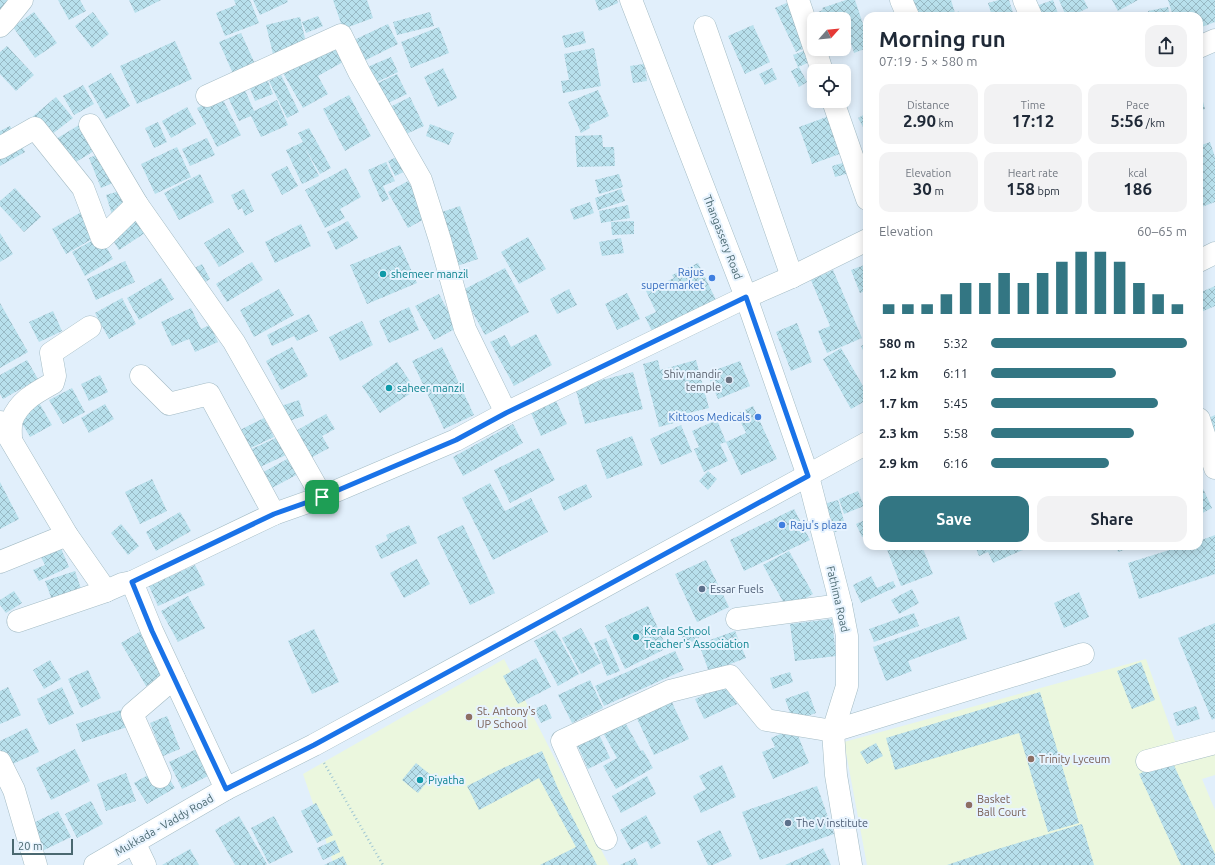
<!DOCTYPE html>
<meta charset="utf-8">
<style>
:root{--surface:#fff;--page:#f2f2f3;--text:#1f2937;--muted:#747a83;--accent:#337683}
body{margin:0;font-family:Ubuntu,sans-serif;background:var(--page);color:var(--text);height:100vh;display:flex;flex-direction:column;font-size:15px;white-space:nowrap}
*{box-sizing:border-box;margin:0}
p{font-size:13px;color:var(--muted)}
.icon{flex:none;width:22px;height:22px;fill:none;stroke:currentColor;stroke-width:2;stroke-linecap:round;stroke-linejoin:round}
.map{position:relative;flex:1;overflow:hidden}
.drawer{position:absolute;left:863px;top:12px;width:340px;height:538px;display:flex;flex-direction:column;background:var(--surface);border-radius:12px;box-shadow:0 2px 10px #0003}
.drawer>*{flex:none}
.needle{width:26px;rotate:63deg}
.buttons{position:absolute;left:807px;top:12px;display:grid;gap:8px}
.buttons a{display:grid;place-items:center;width:44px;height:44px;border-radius:8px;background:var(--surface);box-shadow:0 2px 10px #0003;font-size:20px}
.scale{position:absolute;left:12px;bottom:10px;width:61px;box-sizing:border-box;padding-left:4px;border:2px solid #4a6870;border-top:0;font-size:11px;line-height:14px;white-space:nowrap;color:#4a6870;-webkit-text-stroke:3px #e7f3fe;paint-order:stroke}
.pin{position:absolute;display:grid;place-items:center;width:34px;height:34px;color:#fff;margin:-17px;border-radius:8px;box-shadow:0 2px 6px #0006}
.round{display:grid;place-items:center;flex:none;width:42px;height:42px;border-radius:12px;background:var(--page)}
.summary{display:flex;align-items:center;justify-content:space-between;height:68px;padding:0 16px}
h1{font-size:22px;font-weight:700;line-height:30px}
.figures{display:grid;grid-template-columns:repeat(3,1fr);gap:6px;height:68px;padding:4px 16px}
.figures div{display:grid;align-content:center;border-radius:10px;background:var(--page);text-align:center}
.figures b{font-size:17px;font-weight:700}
.figures small{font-size:11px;font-weight:400}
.figures p{font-size:11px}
.chart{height:112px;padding:8px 16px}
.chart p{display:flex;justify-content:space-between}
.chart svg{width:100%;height:72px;margin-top:4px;stroke:var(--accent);stroke-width:6}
.button{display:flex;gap:8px;margin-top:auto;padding:8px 16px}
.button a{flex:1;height:46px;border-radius:12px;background:var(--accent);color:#fff;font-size:16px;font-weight:700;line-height:46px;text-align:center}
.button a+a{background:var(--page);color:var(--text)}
ul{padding:0 16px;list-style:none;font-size:13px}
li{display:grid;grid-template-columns:64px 48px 1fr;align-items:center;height:30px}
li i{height:10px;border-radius:5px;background:var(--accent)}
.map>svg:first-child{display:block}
.education{fill:#ebf7de}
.building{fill:url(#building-cross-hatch)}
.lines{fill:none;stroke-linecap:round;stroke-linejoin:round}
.minor-casing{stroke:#a4bcc5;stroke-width:23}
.path{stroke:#9ec6d3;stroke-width:2.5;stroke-dasharray:1 3;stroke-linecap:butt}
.minor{stroke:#fff;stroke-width:22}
.route-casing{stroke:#fff;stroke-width:8}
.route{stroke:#1a73e8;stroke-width:5}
.culture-dot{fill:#0f9aa8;stroke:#e7f3fe;stroke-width:1.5}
.shop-dot{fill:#3f7fe0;stroke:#e7f3fe;stroke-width:1.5}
.worship-dot{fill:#6b7280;stroke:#e7f3fe;stroke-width:1.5}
.service-dot{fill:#5c6f8a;stroke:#e7f3fe;stroke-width:1.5}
.education-dot{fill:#8d6e63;stroke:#e7f3fe;stroke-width:1.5}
.labels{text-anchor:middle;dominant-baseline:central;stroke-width:4;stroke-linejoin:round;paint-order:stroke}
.street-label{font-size:11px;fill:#4a6870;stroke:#e7f3fe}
.shop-label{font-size:11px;fill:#366cbe;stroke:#e7f3fe;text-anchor:end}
.culture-label{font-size:11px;fill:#0d838f;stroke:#e7f3fe;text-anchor:start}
.worship-label{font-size:11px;fill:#5b616d;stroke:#e7f3fe;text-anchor:end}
.service-label{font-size:11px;fill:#4e5e75;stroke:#e7f3fe;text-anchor:start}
.education-label{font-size:11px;fill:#785e54;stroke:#e7f3fe;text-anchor:start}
</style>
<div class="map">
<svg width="1215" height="865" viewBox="0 0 1215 865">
<defs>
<pattern id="building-cross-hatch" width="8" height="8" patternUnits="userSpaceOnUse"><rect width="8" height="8" fill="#b8e0ec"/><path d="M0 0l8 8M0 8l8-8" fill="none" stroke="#98b9c4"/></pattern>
</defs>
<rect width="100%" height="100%" fill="#e1effb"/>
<g class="education">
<path d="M504,659l105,206h-275l-31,-91z"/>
<path d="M1146,659l29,82 40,-8v42l-13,4 13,31v55h-348l-23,-123z"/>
</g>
<g class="building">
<path d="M0,0h9l-9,14z"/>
<path d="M58,0h22l6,11 -17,9z"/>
<path d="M129,0h32l-26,13z"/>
<path d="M234,0h16l9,23 -34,13 -9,-23 20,-8z"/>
<path d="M253,0h34l1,2 -28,13z"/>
<path d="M333,0h34l6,18 -30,11z"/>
<path d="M595,0h22l1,3 -19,8z"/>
<path d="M846,0h9l12,36v12l-13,5 -4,-13 -6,2v-23h-30l-3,-4 12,-5 -1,-2z"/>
<path d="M903,0h48l4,13 4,-2 1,5h-46z"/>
<path d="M999,0h10l5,16h-22l-4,-13z"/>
<path d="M1053,0l6,16h-19l-4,-10z"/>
<path d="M1059,0h25l4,8 -17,8h-5z"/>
<path d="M1112,0h26l-20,11z"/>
<path d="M1168,0h47v22l-16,6v-12h-26z"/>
<path d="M791,1l20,44 -15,7 -21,-44z"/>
<path d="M1168,7l2,9h-21l-1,-5z"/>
<path d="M34,12l23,31 -22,15 -22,-31z"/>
<path d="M93,12l16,22 -17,14 -17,-22z"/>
<path d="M430,12l4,14 -37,9 -4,-13z"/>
<path d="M318,16l5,10 -17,7 -4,-11z"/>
<path d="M300,17l7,30 -34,7 -7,-29z"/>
<path d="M388,24l10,20 -34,17 -10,-21z"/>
<path d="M753,25l17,37 -25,12 -17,-38z"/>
<path d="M439,27l10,26 -38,15 -10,-26z"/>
<path d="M583,31l3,12 -21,5 -3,-12z"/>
<path d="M241,33l15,33 -22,10 -15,-34z"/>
<path d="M175,41l17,38 -55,25 -17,-38z"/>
<path d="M333,42l10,20 -25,14 10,18 -25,14 -21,-37z"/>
<path d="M7,46l27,29 -18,16 -16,-17v-22z"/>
<path d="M594,48l7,38 -38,7 -2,-12 8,-1 -5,-26z"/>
<path d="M811,48l4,12 -17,7 -5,-12z"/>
<path d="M391,57l7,15 -25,12 -8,-16z"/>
<path d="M644,64l3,17 -14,2 -3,-17z"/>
<path d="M799,67l8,15 -8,5 -8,-16z"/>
<path d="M443,68l14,30 -19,9 -14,-30z"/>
<path d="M772,68l5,11 -12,6 -6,-11z"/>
<path d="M111,73l19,33 -24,13 -18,-33z"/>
<path d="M397,74l10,20 -21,10 -10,-20z"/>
<path d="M281,75l18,37 -12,6 -18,-37z"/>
<path d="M267,79l6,15 -18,7 -6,-15z"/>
<path d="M83,85l11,19 -20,11 -11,-19z"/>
<path d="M1199,87l6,22 -6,2z"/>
<path d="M245,90l9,21 23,-11 11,25 -27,12 -10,-21 -12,5 -11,-24z"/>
<path d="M598,90l11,26 -20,9 1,3 -9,5 -13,-31z"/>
<path d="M349,95l22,41 -26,15 -22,-42z"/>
<path d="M221,96l20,39 -24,12 -20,-39z"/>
<path d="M56,97l17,21 -26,20 -16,-20z"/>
<path d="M410,97l14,29 -20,9 -14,-28z"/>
<path d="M187,107l9,17 -25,14 -9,-17z"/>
<path d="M867,113v21l-9,-16z"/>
<path d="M832,115l13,37 -33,12 -13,-37z"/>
<path d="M158,122l9,20 -13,6 -9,-20z"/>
<path d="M430,124l24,9 -5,12 -23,-9z"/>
<path d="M79,125l15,26 -28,17 -15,-26z"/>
<path d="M10,126l15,26 -25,14v-35z"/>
<path d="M309,128l22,40 -11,6 -16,-28 15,30 -17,8 -16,-34 17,-8 -5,-9z"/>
<path d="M602,135l1,12h11l1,19 -38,1 -2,-31z"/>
<path d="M207,138l8,17 -25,11 -8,-17z"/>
<path d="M1210,142l5,15v45l-16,6v-62z"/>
<path d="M177,147l14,30 -36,17 -14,-30z"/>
<path d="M113,148l12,30 -24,10 -12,-30z"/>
<path d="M399,156l7,15 -11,5 -7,-15z"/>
<path d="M850,161l3,11 -18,5 -3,-11z"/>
<path d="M386,162l9,19 -12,5 6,13 -7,3 -14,-32z"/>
<path d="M287,166l11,20 -16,9 -11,-21z"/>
<path d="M346,168l15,29 -21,12 5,9 -20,10 -20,-38z"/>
<path d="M200,174l14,28 -35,18 -15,-27z"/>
<path d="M619,174l4,13 -24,7 -4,-14z"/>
<path d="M408,181l20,36 -20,11 -20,-36z"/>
<path d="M15,188l26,29 -17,15 -24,-26v-5z"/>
<path d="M244,189l10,22 -9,5 -3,-8 -4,2 -7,-15z"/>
<path d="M621,189l4,12 -27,9 -3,-12z"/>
<path d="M123,190l6,23 -16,5 -7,-23z"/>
<path d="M590,202l4,11 -20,7 -4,-11z"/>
<path d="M628,205l2,13 -29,5 -2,-12z"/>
<path d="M460,206l18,53 -24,8 -18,-53z"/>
<path d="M90,207l14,25 -38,22 -14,-25z"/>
<path d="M135,217l10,16 -26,17 -10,-16z"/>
<path d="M348,221l10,17 -22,12 -9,-18z"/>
<path d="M634,221v13l-22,1 -1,-13z"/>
<path d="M301,224l10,22 -36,17 -10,-21z"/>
<path d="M229,228l15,24 -25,15 -15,-24z"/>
<path d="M0,233l13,21 -13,8z"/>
<path d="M100,236l13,23 -28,17 -13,-24z"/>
<path d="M528,237l18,32 -27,15 -18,-32z"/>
<path d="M621,238l3,15 -22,3 -3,-14z"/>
<path d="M400,245l17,38 -50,21 -17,-39z"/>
<path d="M125,261l10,21 -39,18 -9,-21z"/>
<path d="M252,262l11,18 -36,22 -11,-18z"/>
<path d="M698,263l20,41 -64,31 -9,-18 11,-5 -10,-21 28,-13 -2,-3z"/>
<path d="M202,264l8,15 -8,5 -9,-15z"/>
<path d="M867,264v26l-7,3 -9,-23z"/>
<path d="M505,268l24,44 -44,23 -24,-44z"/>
<path d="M833,270l29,68 -35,15 -9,-22 12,-5 -19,-46z"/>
<path d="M161,278l13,21 -35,21 -12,-22z"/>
<path d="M1215,286v20l-16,7v-20z"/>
<path d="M279,289l15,26 -40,22 -14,-27z"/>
<path d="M569,289l8,16 -20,9 -7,-15z"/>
<path d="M627,293l13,26 -23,11 -12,-26z"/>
<path d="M439,294l18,34 -23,12 -19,-34z"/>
<path d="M122,298l14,26 -27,15 -14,-26z"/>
<path d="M0,303l28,49 -28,16z"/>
<path d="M409,307l10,23 -30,13 -10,-22z"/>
<path d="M191,308l10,21 9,-4 8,17 -23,10 -6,-13 -17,7 -11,-24z"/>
<path d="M53,311l9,20 -23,11 -10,-20z"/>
<path d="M309,314l9,17 -21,10 -3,-5 -22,10 -5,-11z"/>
<path d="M362,321l11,24 -33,16 -11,-24z"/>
<path d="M797,323l15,39 -21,9 -15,-39z"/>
<path d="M536,334l16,31 -38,21 -24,-44 15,-7 6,12z"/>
<path d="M867,343v16l-6,-13z"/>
<path d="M292,347l16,29 -27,14 -15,-29z"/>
<path d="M442,347l32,68 -30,14 -32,-68z"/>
<path d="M841,348l26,45v7l-16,9 -28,-50z"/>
<path d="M27,360l11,19 -35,20 -3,-5v-19z"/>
<path d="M658,360l2,10 36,-10 13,48 -25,6 1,6 -26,7 -16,-63z"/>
<path d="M740,361l10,25 -32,13 -11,-26z"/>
<path d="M397,362l19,28 -36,23 -18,-27z"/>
<path d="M633,372l10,37 -58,15 -10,-37z"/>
<path d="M100,375l8,17 -19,9 -8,-17z"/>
<path d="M72,388l13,24 -22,12 -14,-24z"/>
<path d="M299,400l5,16 -18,6 -5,-16z"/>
<path d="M38,401l14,24 -22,12 -14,-24z"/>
<path d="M556,401l11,23 -26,12 -10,-23z"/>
<path d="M105,404l9,15 -25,14 -8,-15z"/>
<path d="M753,406l24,53 -36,16 -15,-33 20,-9 -9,-19z"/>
<path d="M326,414l9,15 -13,7 7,12 -22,12 -15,-27z"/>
<path d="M1215,415v35l-13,-29z"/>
<path d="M264,418l10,19 -36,17 -10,-18z"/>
<path d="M717,420l9,22 -6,2 8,17 -24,11 -10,-23 5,-2 -7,-16z"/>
<path d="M513,424l10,19 -60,33 -10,-19z"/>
<path d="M681,425l11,27 -31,13 -11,-26z"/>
<path d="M632,436l11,29 -36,14 -11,-29z"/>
<path d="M278,437l8,18 -37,17 -8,-18z"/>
<path d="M539,448l16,32 -45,23 -16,-33z"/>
<path d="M289,458l9,16 -39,21 -8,-16z"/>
<path d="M708,471l9,8 -9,11 -9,-9z"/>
<path d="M152,479l15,32 -27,13 -15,-32z"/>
<path d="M1199,480l13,28 -13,7z"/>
<path d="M0,482l19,37 -19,10z"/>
<path d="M490,483l15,28 26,-13 17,34 -55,28 -31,-62z"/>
<path d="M586,484l6,13 -28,14 -6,-14z"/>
<path d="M858,491l6,15 -20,8 -5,-15z"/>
<path d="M838,500l8,28 -14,5 -8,-29z"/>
<path d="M794,509l16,31 -66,31 -14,-31z"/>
<path d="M180,512l11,19 -35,20 -10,-19z"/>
<path d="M867,519v15l-5,3 -6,-13z"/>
<path d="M121,524l18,22 -11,9 -17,-22z"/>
<path d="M409,525l8,18 -36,16 -6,-13 13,-6 -2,-5z"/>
<path d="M463,525l32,68 -25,12 -33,-68z"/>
<path d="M1215,535v39l-76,25 -11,-36 54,-17h17v-5z"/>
<path d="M60,546l9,21 -30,14 -6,-11 12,-5 -5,-10z"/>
<path d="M889,546h33l11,28 -32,12 -15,-39z"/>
<path d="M975,546h49l1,3 -32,14 -5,-11 -9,4z"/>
<path d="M1116,546h19l-17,6z"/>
<path d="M789,551l24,43 -26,15 -24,-44z"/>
<path d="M417,559l13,25 -26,14 -14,-25z"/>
<path d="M706,560l23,47 -32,15 -22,-48z"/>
<path d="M195,565l10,20 -47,21 -9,-20z"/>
<path d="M75,571l8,24 -29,10 -9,-24z"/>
<path d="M871,576l6,12 16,-7 3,6 -35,16 -8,-18z"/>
<path d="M912,589l7,14 -20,11 -8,-14z"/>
<path d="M14,591l8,12 -16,10 -6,-8v-5z"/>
<path d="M1079,592l10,25 -25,11 -10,-25z"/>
<path d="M188,596l17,32 -27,14 -17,-31z"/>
<path d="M648,606l19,42 -42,21 -20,-43z"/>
<path d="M914,613l5,13 -45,16 -5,-13z"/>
<path d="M959,616l8,23 -59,22 4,10 -26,10 -13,-34z"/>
<path d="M832,619l4,37 -41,5 -5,-37z"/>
<path d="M1215,623v95l-3,2 -34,-82z"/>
<path d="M581,628l20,35 -20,11 -19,-36z"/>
<path d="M693,628l6,10 -13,7 -5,-10z"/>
<path d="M314,629l25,53 -27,12 -24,-53z"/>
<path d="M143,630l25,44 -22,12 -25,-43z"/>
<path d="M555,630l24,44 -21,12 -24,-45z"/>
<path d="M735,631l11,27 -37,14 -10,-28z"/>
<path d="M606,638l14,33 -13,5 -13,-33z"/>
<path d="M675,651l9,19 -80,36 -9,-20z"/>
<path d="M536,658l15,29 -33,17 -15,-28z"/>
<path d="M50,660l11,19 -17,10 -11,-19z"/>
<path d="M1141,662l14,38 -23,9 -15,-38z"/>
<path d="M88,670l13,28 -20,10 -13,-29z"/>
<path d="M790,672l3,10 -20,7 -3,-11z"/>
<path d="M590,680l13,28 -31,15 -14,-28z"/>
<path d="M728,684l9,20 -33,15 -9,-20z"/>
<path d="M8,687l13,28 -21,9v-33z"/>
<path d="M62,687l12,27 -25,11 -12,-26z"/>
<path d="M808,691l8,22 -23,8 -8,-22z"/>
<path d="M1040,692l39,131 -31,9 -29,-99 -124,37 -9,-32z"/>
<path d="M669,696l20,43 -35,16 -20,-43z"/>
<path d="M546,704l6,14 -11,5 -7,-14z"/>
<path d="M1196,706l4,13 -23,7 -4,-13z"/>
<path d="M121,710l6,17 -45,15 -6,-18z"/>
<path d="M167,716l13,33 -17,7 -13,-33z"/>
<path d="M622,717l19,34 2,-1 10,18 -37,21 -13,-23 14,-8 -16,-29z"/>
<path d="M27,728l12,24 -31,14 -8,-17v-8z"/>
<path d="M795,728l14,35 -36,16 -11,-27 13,-5 -4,-9z"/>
<path d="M597,730l13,28 -22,11 -13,-29z"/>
<path d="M876,743l7,13 -16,8 -7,-12z"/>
<path d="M201,747l13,26 -32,16 -13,-27z"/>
<path d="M75,749l15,32 -39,19 -15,-32z"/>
<path d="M542,751l17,40 38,74h-57l36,-18 -37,-69 -60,32 -12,-24 36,-18z"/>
<path d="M1171,759l44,95v11h-34l-42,-91z"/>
<path d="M416,763l16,13 -14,17 -16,-13z"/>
<path d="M722,765l14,32 -35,16 -8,-17 13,-7 -7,-13z"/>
<path d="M162,767l13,21 -28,16 -13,-21z"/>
<path d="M126,773l10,28 -30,10 -9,-27z"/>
<path d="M647,776l9,18 -35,19 -9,-17z"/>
<path d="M817,786l17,48 -74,26 -18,-48z"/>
<path d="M91,801l12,23 -26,14 -12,-24z"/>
<path d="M316,803l17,32 -16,8 -16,-32z"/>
<path d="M58,811l13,26 -29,14 -13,-26z"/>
<path d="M646,815l15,28 -10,6 -4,-8 -16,9 -11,-20z"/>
<path d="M239,816l28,48 -1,1h-31l-20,-35z"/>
<path d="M274,816l19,36 -24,12 -18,-36z"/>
<path d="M1082,824l12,41h-147l27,-9z"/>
<path d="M720,830l12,26 -19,9h-5l-11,-24z"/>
<path d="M335,840l5,12 -17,8 -6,-12z"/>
<path d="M823,848l8,17h-46z"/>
<path d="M190,849l9,16h-37z"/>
<path d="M343,856l4,9h-23z"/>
<path d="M635,858l3,7h-18z"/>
</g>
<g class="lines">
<defs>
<g id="minor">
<path d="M631,0l115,297 62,179 33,129 6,31v50l-14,45 3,44 15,90"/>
<path d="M798,0l16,47"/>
<path d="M901,0l7,16"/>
<path d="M1024,0l7,16"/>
<path d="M0,26l6,-6 16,-20"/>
<path d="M705,27l87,250"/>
<path d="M1199,47l16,-7"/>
<path d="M815,49l7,22"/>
<path d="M207,96l134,-61 18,37 62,108 19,60 25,89 41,84"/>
<path d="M833,101l34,98"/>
<path d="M90,125l47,79 97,138 88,155"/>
<path d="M0,148l35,-20 48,60 19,50 35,-34"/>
<path d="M1199,261l16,-8"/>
<path d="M141,376l28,28 40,-10 65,120"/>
<path d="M1199,419l16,49"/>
<path d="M0,422l67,113 39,56 16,-7 10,-2 20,49 74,158"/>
<path d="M11,439c0,-6 -1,-13 1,-19 7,-19 25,-28 41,-37l2,-7 -4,-23 39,-26"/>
<path d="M0,562l67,-27"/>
<path d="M132,582l142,-68 48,-17 134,-57 50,-27 240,-116 46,-20 75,-37"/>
<path d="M737,619l104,-14"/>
<path d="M18,621l88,-30"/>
<path d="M1147,761l68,-18"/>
<path d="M0,762l14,28 22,75"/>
<path d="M160,777l-28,-63 42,-36"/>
<path d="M606,839l-44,-98 108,-50 60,-15 36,44 67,11 250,-77"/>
<path d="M134,842l11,23"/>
<path d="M95,865l131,-76 88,-44 553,-302"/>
</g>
</defs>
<use href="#minor" class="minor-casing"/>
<path class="path" d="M324,763l59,102"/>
<use href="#minor" class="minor"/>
</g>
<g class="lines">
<defs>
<path id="route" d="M746,297l62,179 -494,269 -88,44 -74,-158 -20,-49 142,-68 48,-17 134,-57 50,-27z"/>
</defs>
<use href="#route" class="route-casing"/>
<use href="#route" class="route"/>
</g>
<g class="culture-dot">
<circle cx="383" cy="274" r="4"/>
<circle cx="389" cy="388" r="4"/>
<circle cx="636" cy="637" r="4"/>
<circle cx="420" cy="780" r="4"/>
</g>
<g class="shop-dot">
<circle cx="712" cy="278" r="4"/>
<circle cx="758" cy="417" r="4"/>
<circle cx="782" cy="525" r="4"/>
</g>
<circle class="worship-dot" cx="729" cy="380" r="4"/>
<g class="service-dot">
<circle cx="702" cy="589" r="4"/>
<circle cx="788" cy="823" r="4"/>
</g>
<g class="education-dot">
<circle cx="469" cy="717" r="4"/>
<circle cx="1031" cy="759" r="4"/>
<circle cx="969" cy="805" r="4"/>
</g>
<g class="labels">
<g class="street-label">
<text transform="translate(723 237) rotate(69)">Thangassery Road</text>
<text transform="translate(838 599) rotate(77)">Fathima Road</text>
<text transform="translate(164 825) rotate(-30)">Mukkada - Vaddy Road</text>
</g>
<g class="shop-label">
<text x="704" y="272">Rajus<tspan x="704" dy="13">supermarket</tspan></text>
<text x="750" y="417">Kittoos Medicals</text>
<text x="790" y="525" text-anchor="start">Raju's plaza</text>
</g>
<g class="culture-label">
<text x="391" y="274">shemeer manzil</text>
<text x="397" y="388">saheer manzil</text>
<text x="644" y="631">Kerala School<tspan x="644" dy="13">Teacher's Association</tspan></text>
<text x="428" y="780">Piyatha</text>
</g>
<g class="worship-label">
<text x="721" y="374">Shiv mandir<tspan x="721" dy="13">temple</tspan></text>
</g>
<g class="service-label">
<text x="710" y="589">Essar Fuels</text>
<text x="796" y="823">The V institute</text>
</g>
<g class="education-label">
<text x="477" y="711">St. Antony's<tspan x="477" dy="13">UP School</tspan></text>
<text x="1039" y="759">Trinity Lyceum</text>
<text x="977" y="799">Basket<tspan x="977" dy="13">Ball Court</tspan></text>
</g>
</g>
</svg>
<div class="buttons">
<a><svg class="needle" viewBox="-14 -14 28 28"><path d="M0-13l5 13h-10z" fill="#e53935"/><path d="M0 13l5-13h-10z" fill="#747a83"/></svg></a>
<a><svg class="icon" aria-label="locate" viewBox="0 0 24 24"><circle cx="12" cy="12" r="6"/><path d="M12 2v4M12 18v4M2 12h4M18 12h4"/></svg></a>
</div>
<div class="scale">20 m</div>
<div class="pin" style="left:322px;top:497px;background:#1e9e55"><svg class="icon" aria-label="arrive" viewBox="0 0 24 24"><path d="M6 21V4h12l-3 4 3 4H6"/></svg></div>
<section class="drawer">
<div class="summary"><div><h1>Morning run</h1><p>07:19 · 5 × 580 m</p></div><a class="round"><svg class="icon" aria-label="share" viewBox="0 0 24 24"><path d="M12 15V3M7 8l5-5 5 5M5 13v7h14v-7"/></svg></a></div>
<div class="figures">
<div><p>Distance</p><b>2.90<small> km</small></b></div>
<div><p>Time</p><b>17:12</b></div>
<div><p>Pace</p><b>5:56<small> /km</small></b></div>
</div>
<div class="figures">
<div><p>Elevation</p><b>30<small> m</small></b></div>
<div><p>Heart rate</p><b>158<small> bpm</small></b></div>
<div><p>kcal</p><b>186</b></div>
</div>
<div class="chart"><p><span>Elevation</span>60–65 m</p>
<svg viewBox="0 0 160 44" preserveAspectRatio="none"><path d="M5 44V38M15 44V38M25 44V38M35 44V32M45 44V25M55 44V25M65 44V19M75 44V25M85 44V19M95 44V12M105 44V6M115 44V6M125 44V12M135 44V25M145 44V32M155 44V38"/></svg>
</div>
<ul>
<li><b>580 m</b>5:32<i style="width:100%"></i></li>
<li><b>1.2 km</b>6:11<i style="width:64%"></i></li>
<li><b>1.7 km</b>5:45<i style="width:85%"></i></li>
<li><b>2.3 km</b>5:58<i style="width:73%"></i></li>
<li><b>2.9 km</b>6:16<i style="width:60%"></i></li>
</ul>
<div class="button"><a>Save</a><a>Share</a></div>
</section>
</div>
